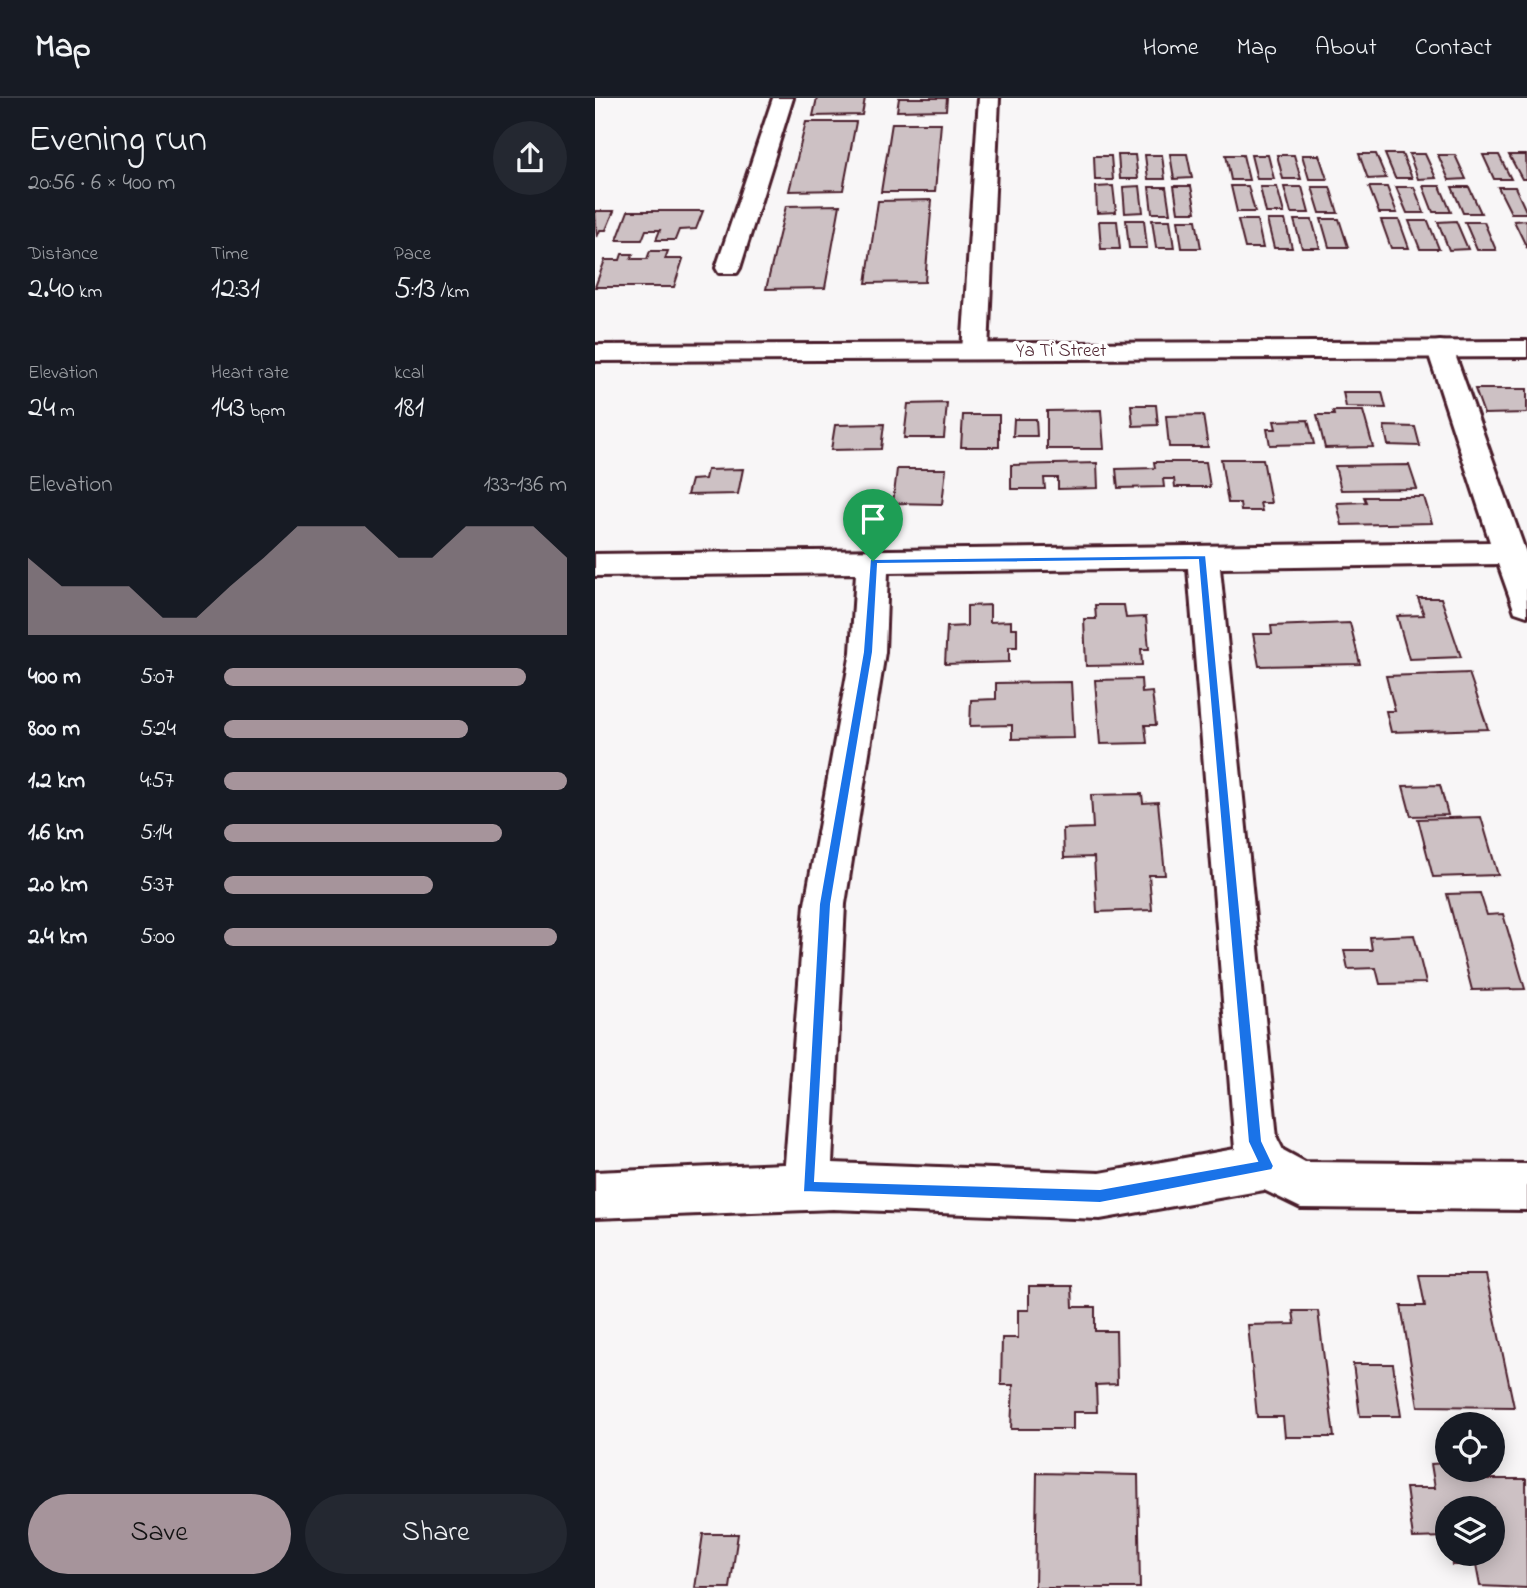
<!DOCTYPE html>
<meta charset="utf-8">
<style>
:root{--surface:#171b24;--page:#242831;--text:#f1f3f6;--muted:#9ea1a6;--line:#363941;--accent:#a6949b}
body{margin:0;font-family:"Indie Flower",sans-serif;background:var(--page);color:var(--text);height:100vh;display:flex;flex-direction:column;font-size:26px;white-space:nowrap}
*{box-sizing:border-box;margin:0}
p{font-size:23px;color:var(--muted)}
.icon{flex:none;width:38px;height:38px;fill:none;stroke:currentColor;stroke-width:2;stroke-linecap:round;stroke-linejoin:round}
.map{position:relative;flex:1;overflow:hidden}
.sheet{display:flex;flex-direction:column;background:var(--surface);width:595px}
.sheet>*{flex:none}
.controls{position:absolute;left:840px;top:1314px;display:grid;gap:14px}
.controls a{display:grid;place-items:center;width:70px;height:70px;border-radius:50%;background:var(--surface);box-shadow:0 4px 18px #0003;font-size:35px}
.pin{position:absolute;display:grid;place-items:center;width:60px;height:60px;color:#fff;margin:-72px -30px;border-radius:50% 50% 50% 0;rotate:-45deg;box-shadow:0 0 7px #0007}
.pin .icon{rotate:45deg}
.round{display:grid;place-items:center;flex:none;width:74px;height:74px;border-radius:37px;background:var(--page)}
.summary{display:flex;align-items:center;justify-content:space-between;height:119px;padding:0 28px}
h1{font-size:38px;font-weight:600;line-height:52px}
.figures{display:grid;grid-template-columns:repeat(3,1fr);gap:10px;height:119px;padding:7px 28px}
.figures div{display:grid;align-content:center}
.figures b{font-size:30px;font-weight:600}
.figures small{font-size:19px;font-weight:400}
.figures p{font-size:19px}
.chart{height:196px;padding:14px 28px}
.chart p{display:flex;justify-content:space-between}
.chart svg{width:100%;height:126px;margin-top:7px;fill:var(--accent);opacity:.7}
.action{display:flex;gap:14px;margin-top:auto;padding:14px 28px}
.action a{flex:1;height:80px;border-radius:42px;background:var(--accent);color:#111;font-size:28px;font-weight:600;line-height:80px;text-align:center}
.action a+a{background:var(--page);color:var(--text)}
ul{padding:0 28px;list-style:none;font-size:23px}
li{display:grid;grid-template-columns:112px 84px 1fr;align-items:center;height:52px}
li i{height:18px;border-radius:9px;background:var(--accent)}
header{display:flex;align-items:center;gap:42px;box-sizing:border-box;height:98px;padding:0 35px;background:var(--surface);border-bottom:2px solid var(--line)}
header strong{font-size:33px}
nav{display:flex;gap:38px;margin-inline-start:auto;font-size:24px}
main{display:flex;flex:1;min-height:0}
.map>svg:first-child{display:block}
.building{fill:#cdc1c4;stroke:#4a1f2b;stroke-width:2}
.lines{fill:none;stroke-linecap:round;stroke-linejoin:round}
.street-casing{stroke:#4a1f2b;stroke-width:6}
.secondary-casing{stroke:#4a1f2b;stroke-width:6}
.street{fill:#fff;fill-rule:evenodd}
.secondary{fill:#fff;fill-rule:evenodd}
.route{fill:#1a73e8;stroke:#fff;stroke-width:2;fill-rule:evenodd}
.labels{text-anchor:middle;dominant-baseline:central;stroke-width:7;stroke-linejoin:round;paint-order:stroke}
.far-street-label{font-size:19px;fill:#4a1f2b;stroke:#fff}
</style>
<header>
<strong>Map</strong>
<nav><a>Home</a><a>Map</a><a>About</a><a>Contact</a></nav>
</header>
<main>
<section class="sheet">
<div class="summary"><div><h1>Evening run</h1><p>20:56 · 6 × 400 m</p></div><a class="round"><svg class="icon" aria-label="share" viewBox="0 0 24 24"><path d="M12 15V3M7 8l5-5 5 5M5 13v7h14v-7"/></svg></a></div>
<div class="figures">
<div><p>Distance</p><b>2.40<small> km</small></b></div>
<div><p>Time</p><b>12:31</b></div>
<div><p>Pace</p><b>5:13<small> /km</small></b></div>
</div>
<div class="figures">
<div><p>Elevation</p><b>24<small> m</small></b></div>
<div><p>Heart rate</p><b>143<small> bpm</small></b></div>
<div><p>kcal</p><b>181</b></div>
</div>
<div class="chart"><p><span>Elevation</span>133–136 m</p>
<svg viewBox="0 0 160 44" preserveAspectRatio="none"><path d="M0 44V17L10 27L20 27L30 27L40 38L50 38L60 27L70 17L80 6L90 6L100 6L110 17L120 17L130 6L140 6L150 6L160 17V44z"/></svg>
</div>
<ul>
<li><b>400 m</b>5:07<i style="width:88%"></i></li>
<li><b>800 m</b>5:24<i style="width:71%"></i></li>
<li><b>1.2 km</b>4:57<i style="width:100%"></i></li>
<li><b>1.6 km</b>5:14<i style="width:81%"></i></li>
<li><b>2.0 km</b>5:37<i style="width:61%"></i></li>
<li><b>2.4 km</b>5:00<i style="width:97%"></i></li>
</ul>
<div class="action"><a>Save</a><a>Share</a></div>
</section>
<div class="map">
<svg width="932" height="1490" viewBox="0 0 932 1490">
<rect width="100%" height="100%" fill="#f8f6f7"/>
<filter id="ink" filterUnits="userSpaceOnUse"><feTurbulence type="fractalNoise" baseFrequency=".0143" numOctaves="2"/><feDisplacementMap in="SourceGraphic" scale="14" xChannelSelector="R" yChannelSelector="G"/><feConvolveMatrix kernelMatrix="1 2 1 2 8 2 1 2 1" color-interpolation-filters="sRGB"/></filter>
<g filter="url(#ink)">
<g class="building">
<path d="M222,0h48l-3,17 -49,1z"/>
<path d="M304,0h48l-1,12 -49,1z"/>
<path d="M211,24h50l-13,68 -54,1z"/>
<path d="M297,25h49l-6,69h-54z"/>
<path d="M575,56h17l5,24 -18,1z"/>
<path d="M764,56h17l10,24 -18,1z"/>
<path d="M790,56h17l10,24h-17z"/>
<path d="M814,56h16l11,24 -18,1z"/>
<path d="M523,57h17l3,24h-18z"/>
<path d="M550,57h17l3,24h-17z"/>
<path d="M631,57h17l6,25h-18z"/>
<path d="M656,57h17l6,24h-17z"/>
<path d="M682,57h17l7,24h-18z"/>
<path d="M707,57h17l8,24h-18z"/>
<path d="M843,57h17l11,24 -17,1z"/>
<path d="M888,57h16l12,24h-17z"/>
<path d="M914,57h17l1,24h-5z"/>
<path d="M499,58h17l2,24h-18z"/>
<path d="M518,88l3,26 -19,1 -1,-26z"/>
<path d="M545,88l3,26 -18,1 -2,-26z"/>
<path d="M579,88h17l5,26h-18z"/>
<path d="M636,88h17l7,26h-18z"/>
<path d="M828,88h17l11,26h-18z"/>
<path d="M554,89h17l4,26h-18z"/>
<path d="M665,89h17l7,26h-18z"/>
<path d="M689,89h18l7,26h-18z"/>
<path d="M717,89h18l8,26h-18z"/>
<path d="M774,89h18l10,26h-18z"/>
<path d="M801,89h18l10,26h-17z"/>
<path d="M857,89h17l12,26h-18z"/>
<path d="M903,89h17l12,26h-16z"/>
<path d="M337,102l-7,82 -59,1 12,-82z"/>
<path d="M245,107l-15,83 -59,1 20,-83z"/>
<path d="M0,113h19l-8,19h-6l-3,7z"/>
<path d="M33,113h75l-7,18 -17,1 -4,10h-19l4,-10h-14l-4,10h-25z"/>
<path d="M726,121h18l9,28h-19z"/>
<path d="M531,122h18l3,28h-18z"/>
<path d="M557,122h18l4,28h-18z"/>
<path d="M583,122h18l5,28h-19z"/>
<path d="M643,122h19l6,28h-18z"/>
<path d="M672,122h18l7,28h-18z"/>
<path d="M699,122h18l8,28h-18z"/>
<path d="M786,122h18l10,28h-18z"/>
<path d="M932,122v28l-13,-27z"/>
<path d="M504,123h18l3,28h-19z"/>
<path d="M814,123h19l11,28h-19z"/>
<path d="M861,123l12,28 -19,1 -11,-28z"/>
<path d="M870,124h19l12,28h-19z"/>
<path d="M55,153h18l-3,8h18l-9,28h-79l10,-27h15l2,-6h11l-2,5h16z"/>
<path d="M880,291h52v24l-43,1z"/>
<path d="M748,294h39l4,16 -40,-1z"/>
<path d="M352,305l-3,35h-40l4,-34z"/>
<path d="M536,307h25l2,20 -25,1z"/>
<path d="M506,312l3,39h-57v-38z"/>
<path d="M738,313h30l10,36 -48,1 -8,-33h17z"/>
<path d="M368,317h36v32h-38z"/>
<path d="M608,317l5,32h-39l-3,-31z"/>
<path d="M419,321h22l1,17h-24z"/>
<path d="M713,322l6,24 -44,1 -3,-16h9l-2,-8z"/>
<path d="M289,326l-3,25 -50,1 4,-25z"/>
<path d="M789,328l31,1 5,19 -32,-1z"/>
<path d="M626,361h42l8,44h-11l2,8h-21l-1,-8h-12z"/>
<path d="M559,364h52l4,25h-35l-1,-8h-11l1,8 -46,1 -2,-19 39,-1z"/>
<path d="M502,365l1,25 -40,1v-11h-14l1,11h-34v-24z"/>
<path d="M814,367l8,24 -76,1 -6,-24z"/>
<path d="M148,371l-5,25 -51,1 4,-15 14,-1 2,-9z"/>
<path d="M302,371h49l-4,35 -49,-1z"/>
<path d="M769,399h60l8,26 -90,2 -5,-22 29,-1z"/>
<path d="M823,500h23l20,59 -52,2 -12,-43 27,-1z"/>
<path d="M395,507v17l21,-1v7h6v19h-8v15l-64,2 2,-37 20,-1v-20z"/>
<path d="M500,507h29l2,13 20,-1 3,32h-8l1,16 -56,1 -2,-47h12z"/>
<path d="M755,525l10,41 -101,2 -6,-32h19l-1,-8z"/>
<path d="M874,575l19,56 -97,3 -5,-21h9l-9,-35z"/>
<path d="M546,581l1,14 10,-1 4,33h-11l2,18 -47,1 -5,-64z"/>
<path d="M476,584l3,56 -62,1v-14l-42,1 1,-26 25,-1v-16z"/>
<path d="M845,687l8,30 -37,1 -8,-30z"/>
<path d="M547,696l1,9 15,-1 7,73h-16l3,35 -55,2 -3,-55 -30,1 -1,-29 30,-1 -2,-33z"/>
<path d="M886,719l17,58 -65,2 -15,-58z"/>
<path d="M885,795l7,22 16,-1 22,75 -53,1 -25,-96z"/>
<path d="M819,837l12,48 -46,1 -4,-16 -28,1 -4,-19h28l-2,-13z"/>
<path d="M824,1177h67l28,132 -96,-1 -17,-100h24z"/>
<path d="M434,1188h43l1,21h22v24h21l1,53 -21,1 1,27h-24v17h-62l2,-44h-12l1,-47h16v-28h11z"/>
<path d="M698,1213h25l16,126h-49l-2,-20h-26l-9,-92 47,-1z"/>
<path d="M758,1266h40l8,52h-41z"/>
<path d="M852,1365v7h34l2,9h43l1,109 -47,-2 -4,-21h-24l-1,-11h42v-46h-46v29l-34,1 -7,-50h29l-4,-24z"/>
<path d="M442,1375l101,2 2,113h-105z"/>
<path d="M108,1436h35l-8,54h-35z"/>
</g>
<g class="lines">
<defs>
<g id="street">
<path d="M178,0h20l-53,170 -3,5h-18l-3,-5z"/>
<path d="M384,0h20l-11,253 -4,6h-18l-4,-6z"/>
<path d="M845,243l9,2 4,6 73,204 1,63 -12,-4 -17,-48 -278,4 57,570 6,12 22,12 222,2v46l-226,-2 -37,-18 -164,29 -267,-10 -238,9v-46l190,-8 20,-260 46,-252 5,-79 -261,3v-22l895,-12 -63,-193 4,-6zM593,470l47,581 -135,24 -268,-10 13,-259 40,-252 3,-80z"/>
</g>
<path id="secondary" d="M932,243v16l-932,4v-16z"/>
</defs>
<use href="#street" class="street-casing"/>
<use href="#secondary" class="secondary-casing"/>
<use href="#street" class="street"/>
<use href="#secondary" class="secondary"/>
</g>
</g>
<path class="route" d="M611,457l56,586 12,25 -2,4 -172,33 -297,-11 16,-288 44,-252 7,-93zM603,462l50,582 9,19 -157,28 -285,-8 16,-277 42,-252 5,-88z"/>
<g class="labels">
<g class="far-street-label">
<text x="466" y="253">Ya Ti Street</text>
</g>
</g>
</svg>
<div class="controls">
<a><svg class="icon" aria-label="locate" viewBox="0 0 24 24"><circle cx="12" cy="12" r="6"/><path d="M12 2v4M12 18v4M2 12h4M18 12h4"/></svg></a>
<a><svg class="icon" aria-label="layers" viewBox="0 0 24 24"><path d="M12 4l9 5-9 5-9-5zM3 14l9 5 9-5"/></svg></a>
</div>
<div class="pin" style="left:278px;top:463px;background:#1e9e55"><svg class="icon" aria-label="arrive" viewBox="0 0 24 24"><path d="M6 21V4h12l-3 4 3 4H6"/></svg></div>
</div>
</main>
